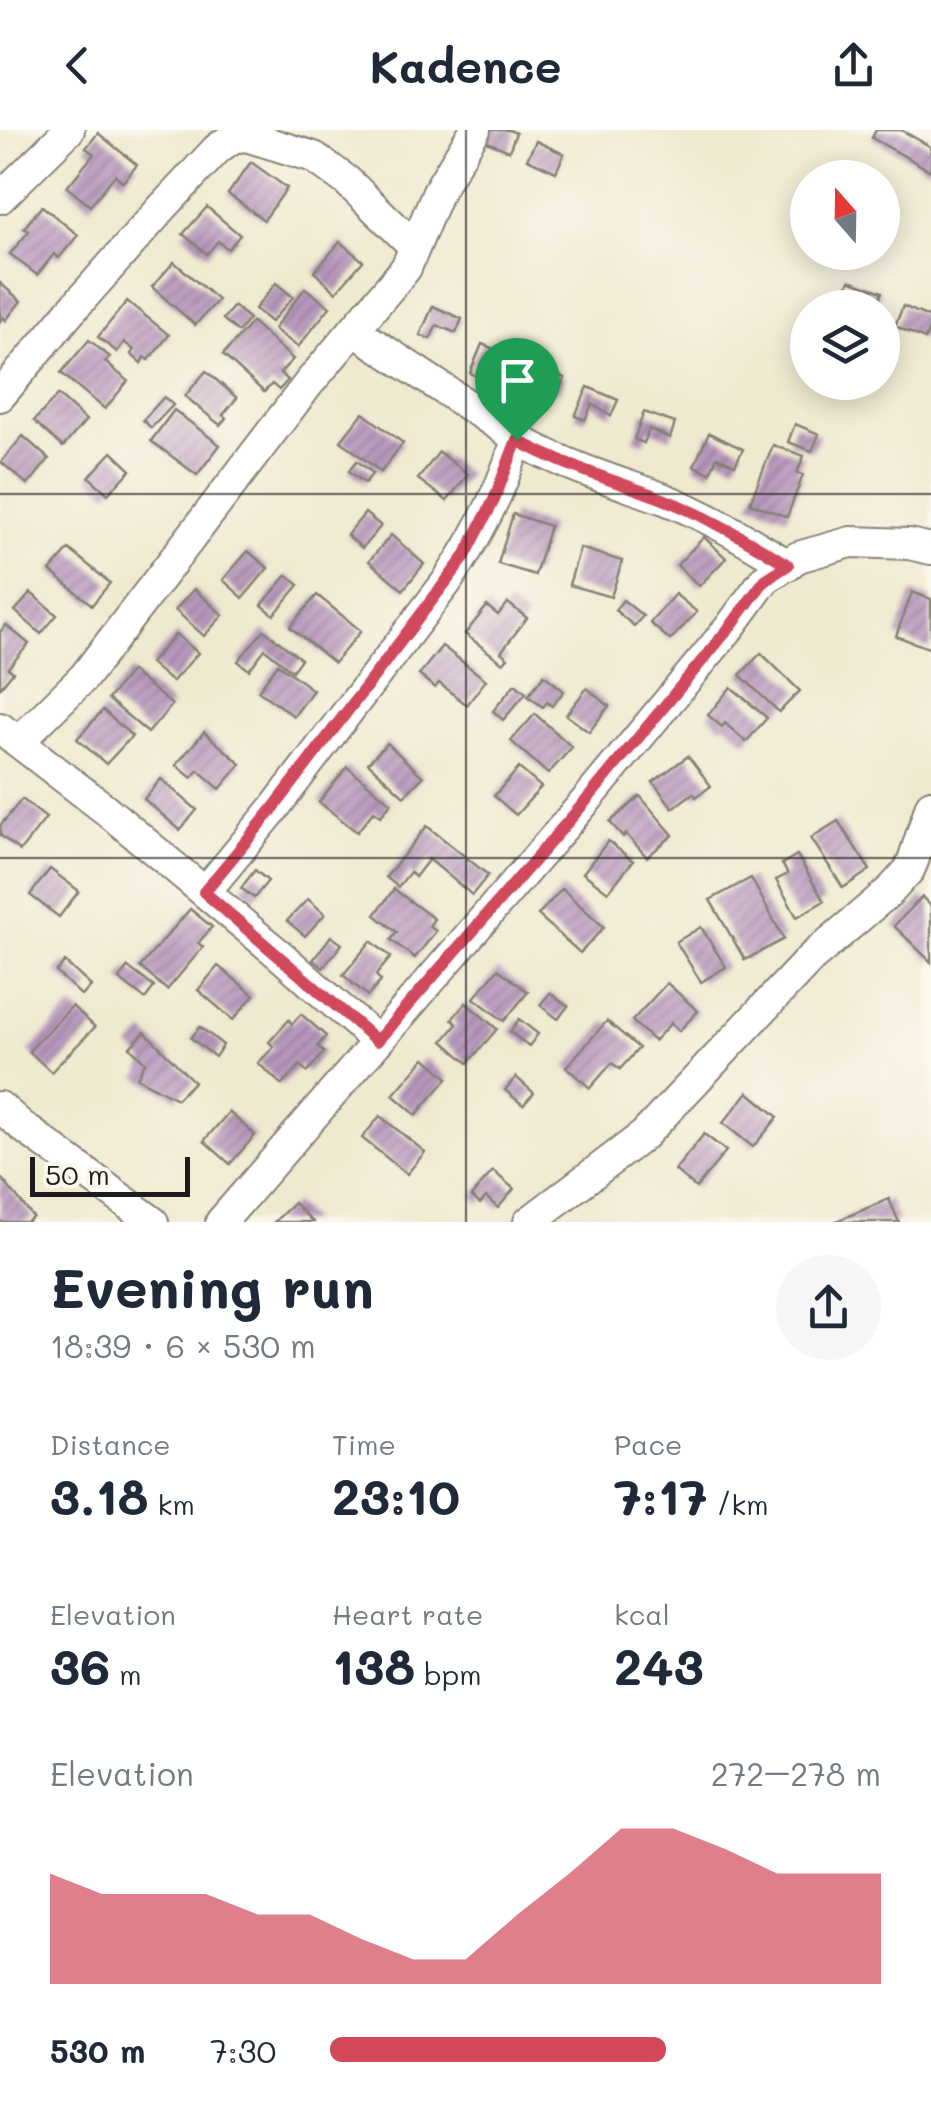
<!DOCTYPE html>
<meta charset="utf-8">
<style>
:root{--surface:#fff;--page:#f6f6f7;--text:#1f2937;--muted:#747a83;--accent:#d1495b}
body{margin:0;font-family:Mali,sans-serif;background:var(--page);color:var(--text);height:100vh;display:flex;flex-direction:column;font-size:38px;white-space:nowrap}
*{box-sizing:border-box;margin:0}
p{font-size:32px;color:var(--muted)}
.icon{flex:none;width:55px;height:55px;fill:none;stroke:currentColor;stroke-width:2;stroke-linecap:round;stroke-linejoin:round}
.map{position:relative;height:1092px;overflow:hidden}
.sheet{display:flex;flex-direction:column;background:var(--surface);flex:1}
.sheet>*{flex:none}
.needle{width:65px;rotate:340deg}
.fabs{position:absolute;left:790px;top:30px;display:grid;gap:20px}
.fabs a{display:grid;place-items:center;width:110px;height:110px;border-radius:50%;background:var(--surface);box-shadow:0 5px 25px #0003;font-size:50px}
.scale{position:absolute;left:30px;bottom:25px;width:160px;box-sizing:border-box;padding-left:10px;border:5px solid #1c1c1c;border-top:0;font-size:28px;line-height:35px;white-space:nowrap;color:#1c1c1c;-webkit-text-stroke:8px #fbf7ec;paint-order:stroke}
.pin{position:absolute;display:grid;place-items:center;width:85px;height:85px;color:#fff;margin:-102px -42px;border-radius:50% 50% 50% 0;rotate:-45deg;box-shadow:0 0 10px #0007}
.pin .icon{rotate:45deg}
.round{display:grid;place-items:center;flex:none;width:105px;height:105px;border-radius:52px;background:var(--page)}
.head{display:flex;align-items:center;justify-content:space-between;height:170px;padding:0 50px}
h1{font-size:55px;font-weight:700;line-height:75px}
.figures{display:grid;grid-template-columns:repeat(3,1fr);gap:15px;height:170px;padding:10px 50px}
.figures div{display:grid;align-content:center}
.figures b{font-size:50px;font-weight:700}
.figures small{font-size:28px;font-weight:400}
.figures p{font-size:28px}
.chart{height:280px;padding:20px 50px}
.chart p{display:flex;justify-content:space-between}
.chart svg{width:100%;height:180px;margin-top:10px;fill:var(--accent);opacity:.7}
ul{padding:0 50px;list-style:none;font-size:32px}
li{display:grid;grid-template-columns:160px 120px 1fr;align-items:center;height:75px}
li i{height:25px;border-radius:12px;background:var(--accent)}
header{display:flex;justify-content:space-between;align-items:center;height:130px;padding:0 50px;background:var(--surface);font-size:45px;font-weight:700}
.map>svg:first-child{display:block}
.building{fill:url(#building-hatch)}
.lines{fill:none;stroke-linecap:round;stroke-linejoin:round}
.minor-casing{stroke:#868276;stroke-width:34}
.minor{stroke:#fff;stroke-width:30}
.route-casing{stroke:#fff;stroke-width:20}
.route{stroke:#d1495b;stroke-width:12}
.grid{fill:none;stroke:#1c1c1c;stroke-width:2.5;stroke-opacity:0.55}
</style>
<header><svg class="icon" aria-label="back" viewBox="0 0 24 24"><path d="M15 5l-7 7 7 7"/></svg>Kadence<svg class="icon" aria-label="share" viewBox="0 0 24 24"><path d="M12 15V3M7 8l5-5 5 5M5 13v7h14v-7"/></svg></header>
<div class="map">
<svg width="931" height="1092" viewBox="0 0 931 1092">
<defs>
<pattern id="building-hatch" width="6" height="6" patternUnits="userSpaceOnUse" patternTransform="scale(2.5)"><rect width="6" height="6" fill="#b898bd"/><path d="M-1 1l2-2M0 6l6-6M5 7l2-2" fill="none" stroke="#957b99"/></pattern>
</defs>
<rect width="100%" height="100%" fill="#fbf7ec"/>
<filter id="ink" filterUnits="userSpaceOnUse"><feTurbulence type="fractalNoise" baseFrequency=".01" numOctaves="2"/><feDisplacementMap in="SourceGraphic" scale="20" xChannelSelector="R" yChannelSelector="G"/><feConvolveMatrix kernelMatrix="1 2 1 2 8 2 1 2 1" color-interpolation-filters="sRGB"/></filter>
<filter id="wash" filterUnits="userSpaceOnUse"><feTurbulence type="fractalNoise" baseFrequency=".0048" numOctaves="4" result="noise"/><feDisplacementMap in="SourceGraphic" scale="40" xChannelSelector="R" yChannelSelector="G"/><feGaussianBlur stdDeviation="2.25" result="paint"/><feColorMatrix in="noise" values="0 0 0 0 0 0 0 0 0 0 0 0 0 0 0 0 0 1.4 0 .05"/><feComposite in="paint" operator="in"/></filter>
<g filter="url(#wash)">
<rect width="100%" height="100%" fill="#efe9cf"/>
<g id="blocks">
<g class="building">
<path d="M483,0h26l7,3 -7,18 -29,-12z"/>
<path d="M876,0h25l30,17v24l-59,-33z"/>
<path d="M98,3l39,32 -14,17 -8,-7 -25,31 -23,-19 27,-33 -8,-6z"/>
<path d="M536,11l28,13 -8,18 -29,-13z"/>
<path d="M251,32l36,26 -23,32 -36,-26z"/>
<path d="M42,76l36,29 -19,23 -5,-4 -17,21 -27,-21 19,-23 -5,-3z"/>
<path d="M207,77l33,28 -12,14 -10,-8 -11,13 -24,-20z"/>
<path d="M340,112l23,19 -27,31 -22,-20z"/>
<path d="M174,132l44,38 -23,25 -43,-38z"/>
<path d="M850,150l32,12 -6,16h-21l-14,-6z"/>
<path d="M0,153l21,18 -15,19 -3,-3 -3,4z"/>
<path d="M276,153l17,14 -22,25 -16,-13z"/>
<path d="M305,158l25,19 -32,40 -24,-18z"/>
<path d="M127,171l42,34 -20,25 -4,-3 -4,6 -10,-9 3,-4 -10,-8 -7,10 -19,-15z"/>
<path d="M234,176l15,13 -11,13 -15,-13z"/>
<path d="M433,176l29,13 -6,14 -19,-8 -7,14 -10,-4z"/>
<path d="M903,176l28,12v6l-6,15 -30,-13z"/>
<path d="M252,192l41,37 -13,14 8,7 -9,10 -7,-6 -8,8 -41,-37z"/>
<path d="M89,210l21,17 -5,5 23,19 -23,28 -44,-36z"/>
<path d="M482,214l31,13 -6,13 -20,-9 -7,17 -10,-5z"/>
<path d="M535,235l30,13 -7,14 -20,-8 -7,15 -10,-4z"/>
<path d="M206,241l31,27 -14,17 3,3 -6,7 -35,-29z"/>
<path d="M588,257l30,13 -7,16 -19,-12 -7,16 -10,-4z"/>
<path d="M58,265l28,25 -23,27 -29,-26z"/>
<path d="M164,267l9,8 -22,23 -8,-8z"/>
<path d="M174,280l46,35 -23,30 -46,-34z"/>
<path d="M644,282l31,11 -5,15 -21,-9 -5,14 -10,-4z"/>
<path d="M363,283l40,30 -22,29 -40,-31z"/>
<path d="M795,294l24,10 -7,17 -24,-9z"/>
<path d="M709,303l34,16 -8,16 -18,-8 -7,16 -16,-7z"/>
<path d="M23,306l26,23 -21,26 -27,-23z"/>
<path d="M773,315l31,11 -7,17 6,2 -16,42 -37,-14z"/>
<path d="M112,322l19,18 -23,24 -19,-17z"/>
<path d="M439,322l29,22 -21,27 -29,-22z"/>
<path d="M357,331l16,12 -8,10 -16,-12z"/>
<path d="M365,383l16,13 -19,22 -15,-13z"/>
<path d="M513,384l37,12 -15,49 -37,-11z"/>
<path d="M391,405l33,29 -21,26 -34,-29z"/>
<path d="M704,407l22,21 -27,28 -22,-21z"/>
<path d="M580,418l42,13 -11,36 -42,-12z"/>
<path d="M69,419l41,34 -18,22 -42,-34z"/>
<path d="M248,421l20,17 -25,30 -20,-18z"/>
<path d="M287,445l12,10 -25,30 -12,-10z"/>
<path d="M194,459l29,26 -19,21 -29,-26z"/>
<path d="M912,462l19,7v50l-35,-13z"/>
<path d="M31,463l26,22 -16,19 -26,-23z"/>
<path d="M675,464l22,18 -27,28 -20,-17z"/>
<path d="M317,465l44,36 -27,32 -44,-36z"/>
<path d="M623,470l20,16 -9,10 -19,-16z"/>
<path d="M508,473l19,15 -26,34 7,6 -5,5 -38,-29 22,-28 11,9z"/>
<path d="M6,495l23,19 -21,24 5,4 -13,16v-56z"/>
<path d="M264,500l37,29 -9,12 -27,-22 -16,21 -11,-9z"/>
<path d="M176,504l22,19 -26,29 -22,-19z"/>
<path d="M442,516l44,34 -19,25 -28,-22 -4,5 -16,-13z"/>
<path d="M761,523l39,38 -21,21 -39,-37z"/>
<path d="M278,534l35,26 -19,26 -36,-25z"/>
<path d="M131,541l41,34 -24,28 -40,-34z"/>
<path d="M544,545l20,16 -12,15 -5,-4 -4,5 -15,-11z"/>
<path d="M515,554l11,9 -23,27 -10,-9z"/>
<path d="M731,557l36,31 -21,24 -21,-19 -3,4 -14,-12z"/>
<path d="M587,558l22,18 -20,26 -23,-17z"/>
<path d="M103,580l29,26 -26,28 -29,-25z"/>
<path d="M535,584l37,33 -24,27 -37,-33z"/>
<path d="M204,602l37,32 -21,25 -22,-19 -6,8 -16,-13z"/>
<path d="M387,613l36,34 -19,19 -36,-33z"/>
<path d="M688,626l23,30 -15,11 -3,-4 -20,15 -20,-26z"/>
<path d="M347,637l44,36 -10,13 -7,-5 -17,21 -38,-30z"/>
<path d="M519,638l22,19 -25,28 -22,-19z"/>
<path d="M161,649l36,31 -17,20 -36,-31z"/>
<path d="M640,666l33,39 -26,22 -21,-23 -3,3 -13,-15z"/>
<path d="M22,669l24,19 -26,33 -20,-16v-9z"/>
<path d="M838,691l32,49 -27,18 -32,-50z"/>
<path d="M427,696l61,49 -16,20 -43,-36 -14,18 -5,-5 -12,15 -12,-10z"/>
<path d="M608,711l25,20 -25,31 -25,-19z"/>
<path d="M797,725l27,46 -27,16 -21,-37 12,-6 -6,-10z"/>
<path d="M50,739l29,22 -20,26 -29,-22z"/>
<path d="M255,740l13,11 -14,17 -13,-10z"/>
<path d="M751,748l33,61 -39,21 -35,-60z"/>
<path d="M394,759l40,30 -5,7 7,5 -21,27 -24,-18 6,-8 -22,-17z"/>
<path d="M562,759l42,38 -24,26 -42,-38z"/>
<path d="M922,767l9,9v56l-37,-36z"/>
<path d="M308,769l17,15 -20,22 -18,-15z"/>
<path d="M190,779l22,18 -14,16 5,4 -36,43 -27,-23z"/>
<path d="M701,797l25,40 -25,15 -25,-40z"/>
<path d="M331,806l11,8 -19,24 -10,-8z"/>
<path d="M371,811l20,16 -15,18 5,6 -13,15 -25,-21z"/>
<path d="M65,832l26,24 -9,10 -26,-24z"/>
<path d="M218,836l36,29 -21,25 -35,-30z"/>
<path d="M128,837l26,20 -9,12 -26,-20z"/>
<path d="M498,839l30,23 -24,29 -30,-23z"/>
<path d="M667,853l31,28 -19,20 -8,-8 -17,18 -22,-20z"/>
<path d="M550,863l18,13 -10,13 -18,-14z"/>
<path d="M466,873l31,26 -29,34 -25,-22 14,-17 -5,-5z"/>
<path d="M72,876l23,21 -44,45 -22,-21z"/>
<path d="M301,884l25,22 -8,10 6,6 -17,20 -7,-7 -18,20 -24,-22 16,-16 -5,-5 20,-22 3,4z"/>
<path d="M519,889l19,15 -9,12 -19,-14z"/>
<path d="M607,891l32,27 -19,21 -8,-6 -22,25 -24,-21z"/>
<path d="M200,897l23,18 -8,12 -24,-19z"/>
<path d="M145,902l49,50 -17,17 -40,-21 8,-16 -15,-15z"/>
<path d="M425,928l23,20 -32,37 -23,-20z"/>
<path d="M516,947l18,16 -11,12 -18,-15z"/>
<path d="M748,962l30,25 -25,30 -30,-24z"/>
<path d="M229,982l26,23 -25,29 -26,-23z"/>
<path d="M380,986l45,36 -18,22 -45,-36z"/>
<path d="M704,1004l22,17 -30,37 -21,-18z"/>
<path d="M493,1041l21,18 -16,19 -12,-11 -6,7 -9,-8z"/>
<path d="M2,1049l31,38 -6,5h-27v-42z"/>
<path d="M889,1069l10,23h-65z"/>
<path d="M294,1073l19,19h-39z"/>
</g>
</g>
</g>
<g filter="url(#ink)">
<use href="#blocks" fill-opacity="0" stroke="#868276" stroke-width="2.5"/>
<g class="lines">
<defs>
<g id="minor">
<path d="M0,68l69,-68"/>
<path d="M355,201l175,115c42,22 88,36 132,52 44,17 85,42 126,67"/>
<path d="M0,266l70,-84 92,-104 55,-59 15,-11 14,-2 68,21 33,24 67,65"/>
<path d="M0,598l105,81 176,147 96,85"/>
<path d="M19,611l65,-64 225,-294 97,-115 32,-77 37,-61"/>
<path d="M205,762l67,-81 174,-228c30,-44 55,-92 71,-143"/>
<path d="M0,977l23,20 130,95"/>
<path d="M221,1092l364,-420 145,-175 35,-48 33,-22 53,-15 58,2 22,5"/>
<path d="M529,1092l115,-87 167,-177 80,-68 18,-20 4,-9 18,-56"/>
</g>
</defs>
<use href="#minor" class="minor-casing"/>
<use href="#minor" class="minor"/>
</g>
</g>
<g class="lines" filter="url(#ink)">
<defs>
<path id="route" d="M517,310c46,26 97,40 146,59 44,17 85,41 125,66l-23,15 -35,47 -145,175 -208,239 -173,-149 68,-82 192,-252 30,-58z"/>
</defs>
<use href="#route" class="route-casing"/>
<use href="#route" class="route"/>
</g>
<path class="grid" d="M466,0v1092M0,364h931M0,728h931"/>
</svg>
<div class="fabs">
<a><svg class="needle" viewBox="-14 -14 28 28"><path d="M0-13l5 13h-10z" fill="#e53935"/><path d="M0 13l5-13h-10z" fill="#747a83"/></svg></a>
<a><svg class="icon" aria-label="layers" viewBox="0 0 24 24"><path d="M12 4l9 5-9 5-9-5zM3 14l9 5 9-5"/></svg></a>
</div>
<div class="scale">50 m</div>
<div class="pin" style="left:517px;top:310px;background:#1e9e55"><svg class="icon" aria-label="arrive" viewBox="0 0 24 24"><path d="M6 21V4h12l-3 4 3 4H6"/></svg></div>
</div>
<section class="sheet">
<div class="head"><div><h1>Evening run</h1><p>18:39 · 6 × 530 m</p></div><a class="round"><svg class="icon" aria-label="share" viewBox="0 0 24 24"><path d="M12 15V3M7 8l5-5 5 5M5 13v7h14v-7"/></svg></a></div>
<div class="figures">
<div><p>Distance</p><b>3.18<small> km</small></b></div>
<div><p>Time</p><b>23:10</b></div>
<div><p>Pace</p><b>7:17<small> /km</small></b></div>
</div>
<div class="figures">
<div><p>Elevation</p><b>36<small> m</small></b></div>
<div><p>Heart rate</p><b>138<small> bpm</small></b></div>
<div><p>kcal</p><b>243</b></div>
</div>
<div class="chart"><p><span>Elevation</span>272–278 m</p>
<svg viewBox="0 0 160 44" preserveAspectRatio="none"><path d="M0 44V17L10 22L20 22L30 22L40 27L50 27L60 33L70 38L80 38L90 27L100 17L110 6L120 6L130 11L140 17L150 17L160 17V44z"/></svg>
</div>
<ul>
<li><b>530 m</b>7:30<i style="width:61%"></i></li>
</ul>
</section>
